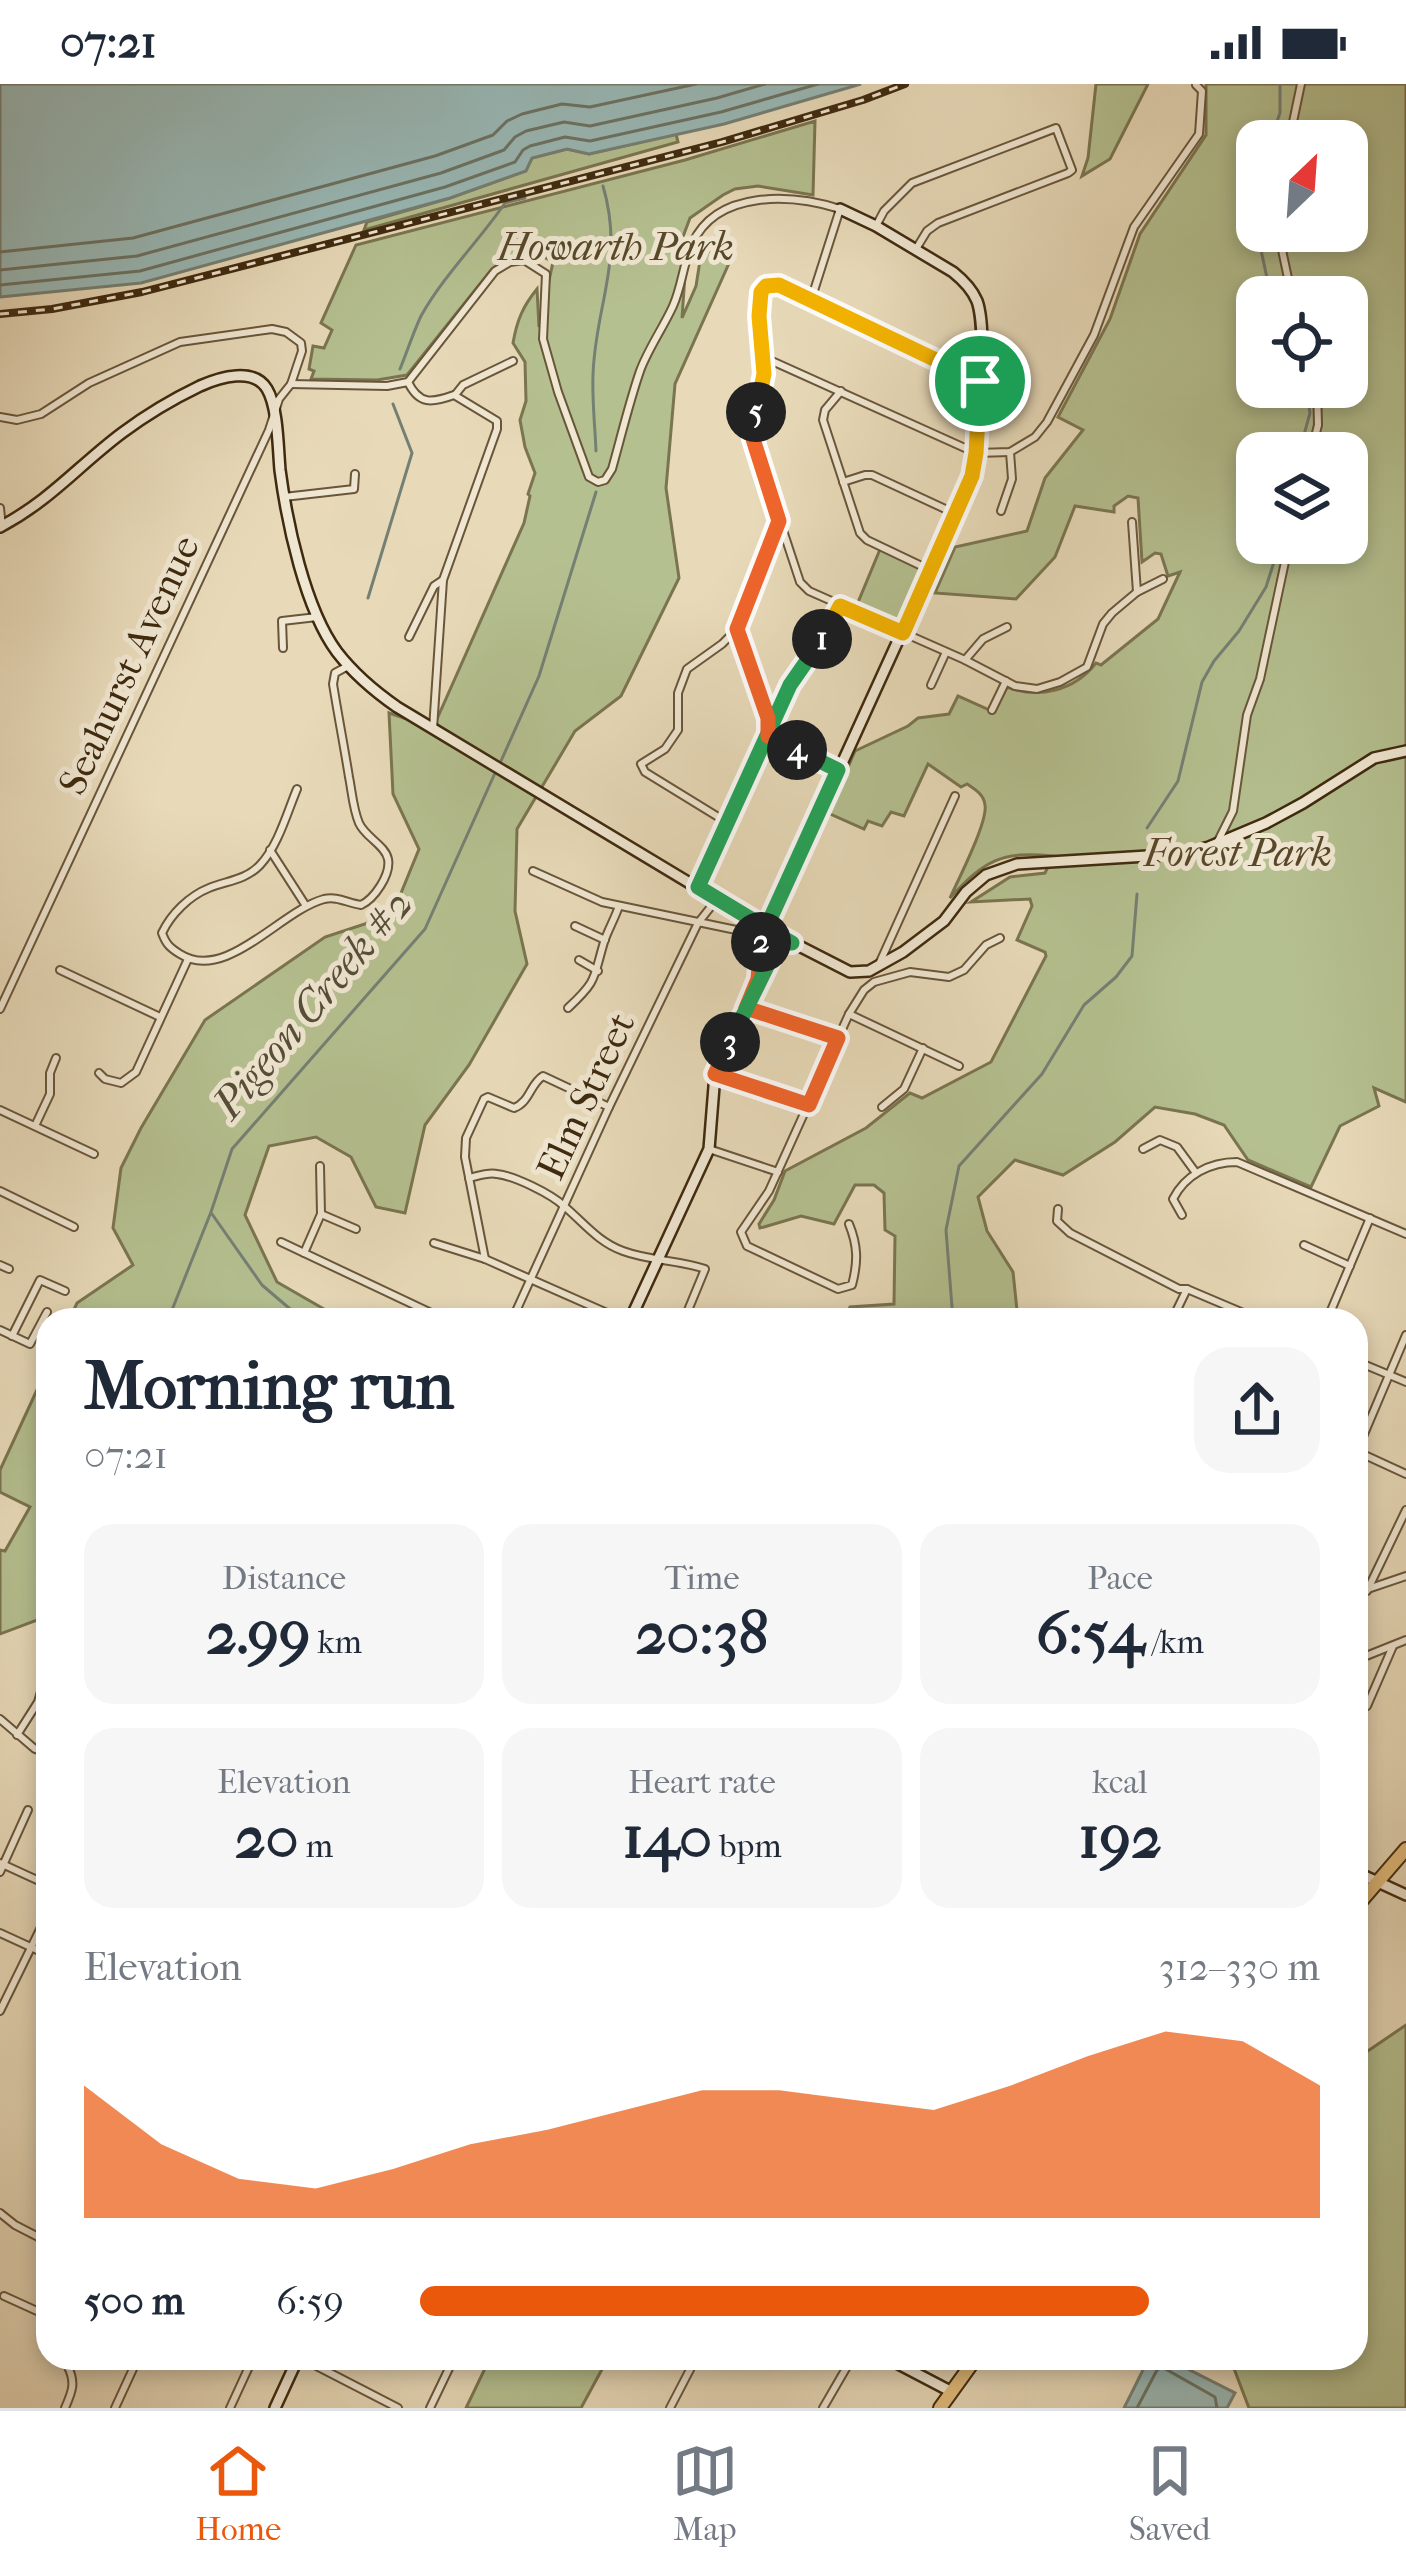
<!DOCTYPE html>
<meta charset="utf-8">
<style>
:root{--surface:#fff;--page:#f6f6f7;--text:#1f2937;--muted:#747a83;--line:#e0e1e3;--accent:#ea580c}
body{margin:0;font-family:"IM FELL French Canon",serif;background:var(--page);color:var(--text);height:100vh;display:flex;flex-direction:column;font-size:45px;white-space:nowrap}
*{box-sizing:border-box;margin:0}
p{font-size:39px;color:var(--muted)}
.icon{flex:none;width:66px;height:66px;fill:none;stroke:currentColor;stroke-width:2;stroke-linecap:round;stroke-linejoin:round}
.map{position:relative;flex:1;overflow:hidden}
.panel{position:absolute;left:36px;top:1224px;width:1332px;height:1062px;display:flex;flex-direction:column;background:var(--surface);border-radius:36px;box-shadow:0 6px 18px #0003}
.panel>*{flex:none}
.needle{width:78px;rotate:25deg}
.tools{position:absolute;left:1236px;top:36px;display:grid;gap:24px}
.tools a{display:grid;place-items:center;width:132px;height:132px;border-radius:24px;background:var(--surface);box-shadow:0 6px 18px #0003;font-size:60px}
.pin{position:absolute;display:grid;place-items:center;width:102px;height:102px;color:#fff;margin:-51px;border:6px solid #fff;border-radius:50%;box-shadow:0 3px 12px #0007}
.km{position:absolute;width:60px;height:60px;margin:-30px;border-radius:50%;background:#222;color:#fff;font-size:33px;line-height:60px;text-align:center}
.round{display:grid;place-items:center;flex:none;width:126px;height:126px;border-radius:36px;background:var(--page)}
.overview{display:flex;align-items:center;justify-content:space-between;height:204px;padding:0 48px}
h1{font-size:66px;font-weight:700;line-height:90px}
.metrics{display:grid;grid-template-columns:repeat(3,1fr);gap:18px;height:204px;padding:12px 48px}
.metrics div{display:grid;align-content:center;border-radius:30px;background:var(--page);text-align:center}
.metrics b{font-size:60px;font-weight:700}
.metrics small{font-size:33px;font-weight:400}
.metrics p{font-size:33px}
.chart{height:336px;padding:24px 48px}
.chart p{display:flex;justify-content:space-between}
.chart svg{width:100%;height:216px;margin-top:12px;fill:var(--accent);opacity:.7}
ul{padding:0 48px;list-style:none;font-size:39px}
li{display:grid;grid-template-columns:192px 144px 1fr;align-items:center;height:90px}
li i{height:30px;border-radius:15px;background:var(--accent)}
.status{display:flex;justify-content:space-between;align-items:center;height:84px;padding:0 60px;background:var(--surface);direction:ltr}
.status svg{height:33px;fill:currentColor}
.tab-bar{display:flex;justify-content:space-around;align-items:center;height:168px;border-top:3px solid var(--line);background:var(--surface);font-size:33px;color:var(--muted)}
.tab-bar a{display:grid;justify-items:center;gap:6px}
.tab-bar .on{color:var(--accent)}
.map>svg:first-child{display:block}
.green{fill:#b5c090;stroke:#7a7550;stroke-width:3;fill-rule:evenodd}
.water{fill:#99b9b7;stroke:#758074;stroke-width:3}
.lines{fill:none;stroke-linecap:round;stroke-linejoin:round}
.shore{stroke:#6c7263;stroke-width:3}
.stream{stroke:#758074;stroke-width:3}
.street-casing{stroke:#69563a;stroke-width:10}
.secondary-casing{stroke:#3f2a0f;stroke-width:14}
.primary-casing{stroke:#3f2a0f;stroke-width:16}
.street{stroke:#f0e7d2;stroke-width:6}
.secondary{stroke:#f0e7d2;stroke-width:9}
.primary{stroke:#e4bd7c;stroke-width:12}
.rail-casing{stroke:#3f2a0f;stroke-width:8}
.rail{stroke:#f0e7d2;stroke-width:3;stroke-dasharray:9;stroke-linecap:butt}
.split-1-casing{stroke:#fff;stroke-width:24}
.split-2-casing{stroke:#fff;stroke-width:24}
.split-3-casing{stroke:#fff;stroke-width:24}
.split-4-casing{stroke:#fff;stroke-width:24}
.split-5-casing{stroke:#fff;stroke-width:24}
.split-6-casing{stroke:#fff;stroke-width:24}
.split-1{stroke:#f5b400;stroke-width:15}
.split-2{stroke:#22a559;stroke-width:15}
.split-3{stroke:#f0652b;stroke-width:15}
.split-4{stroke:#22a559;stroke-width:15}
.split-5{stroke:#f0652b;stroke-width:15}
.split-6{stroke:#f5b400;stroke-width:15}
.labels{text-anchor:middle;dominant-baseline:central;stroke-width:10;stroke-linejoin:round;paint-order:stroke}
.park-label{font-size:39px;font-style:italic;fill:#574829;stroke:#f0e7d2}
.street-label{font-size:39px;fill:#3f2a0f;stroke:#f0e7d2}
.water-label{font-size:42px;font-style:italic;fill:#564e39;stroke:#f0e7d2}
</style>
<div class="status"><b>07:21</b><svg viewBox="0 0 49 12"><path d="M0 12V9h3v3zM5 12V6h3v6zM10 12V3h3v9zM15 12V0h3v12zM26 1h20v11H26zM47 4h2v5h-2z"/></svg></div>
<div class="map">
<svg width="1406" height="2324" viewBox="0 0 1406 2324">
<rect width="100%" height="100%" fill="#e8dab9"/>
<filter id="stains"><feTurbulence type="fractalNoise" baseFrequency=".00167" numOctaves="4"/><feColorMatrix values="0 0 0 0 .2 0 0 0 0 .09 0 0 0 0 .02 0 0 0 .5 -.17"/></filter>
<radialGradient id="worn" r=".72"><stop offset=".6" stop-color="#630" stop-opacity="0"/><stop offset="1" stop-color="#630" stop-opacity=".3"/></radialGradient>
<g class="green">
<path d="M1096,0h52l-38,75 -28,17 6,-18z"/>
<path d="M1206,0h200v1018l-32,-14 5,18 -39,20 -29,61 -63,-27 -24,-35 -29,-11 -40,-7 -40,35 -52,33 -48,-15 -37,37 9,34 26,41 5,48h-174l6,-13 44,-3 1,-68 -10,-6 -1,-37 -10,-8h-19l-21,39 -33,-8 -37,11 -4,1 -1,-4 15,-24 11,-29 81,-43 44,-35 12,5 69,-36 55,-106 -1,-4 -28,-12 15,-34 -2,-7 -59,3 39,-25 35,-4 8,-17c-52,-5 -68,4 -103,42 8,-18 38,-76 35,-93 -1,-10 -9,-15 -18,-21l-6,3 -33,-23 -24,52 -13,-4 -9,14 -14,-5 -4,8 -36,-16 27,-62 53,-25 10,-8 31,-4 9,-18 36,16 13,-25c32,12 67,4 89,-24l5,2 57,-46 22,-47 -12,4 -7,-22 -6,-1 -13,9 -4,-64 -10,-2 -14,10v6l-39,-6 -20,51 -39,42 -81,-6 20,-46 72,-16 18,-53 38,-48 -25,-13 52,-98 30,-85 66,-99zM1257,57h90v90h-90zM1257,213h90v90h-90zM1257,369h90v90h-90z"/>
<path d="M815,37l-2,74 -55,-9 -23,3 -12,6 -33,23 -9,24 -2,21 7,-2 -4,57 14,-32 6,-38 28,13 -55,123 -9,104 13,90 -58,118 -46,35 -58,98 -2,82 12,53 -58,101 -44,60 -20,88 -29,-6 -25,-50 -35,-20 -47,9 -24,69 32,67 66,38h-274l8,-17 56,-38 -20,-37 8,-60 20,-40 64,-108 120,-83 67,-22 27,-66 -26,-55 -4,-81 44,15 91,-205 6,-27 -2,-2 7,-21 -10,-26 -5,-27 6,-19 -1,-39 -12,-19c4,-23 10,-37 24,-54l2,38 14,-65c-27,-16 -38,-12 -62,8l-84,105 -30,5 -66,-1 3,-8 -5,-2 4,-23 11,2 8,-18 -11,-7 35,-78 329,-85z"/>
<path d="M676,50l2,8 -314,88 3,-8 83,-24 75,-27 7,-13 35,-9 22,5z"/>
<path d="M881,463l49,23 -27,63 -49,-21z"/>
<path d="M48,1282v250l-48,18v-84l5,1 25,-44 -30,-15v-22z"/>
<path d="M1406,1941v383h-157l-19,-50h126v-299z"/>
<path d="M490,2274h66l11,6 4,-6 36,2 -26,48h-115z"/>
</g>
<g class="water">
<path d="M0,0h861l-137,40 -135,30 -22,-5 -35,9 -6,13 -76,27 -309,85 -141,14z"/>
<path d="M1149,2274h17l69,35 -8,15h-103z"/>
</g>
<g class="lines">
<g class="shore">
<path d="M0,168l133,-14 302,-82 58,-21 14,-14 15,-7 40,-10 28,3 106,-23"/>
<path d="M0,186l137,-14 304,-83 63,-23 11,-13 11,-6 38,-9 26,4 127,-28 48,-14"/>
<path d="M0,201l140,-14 305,-84 70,-25 8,-12 7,-4 35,-9 25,4 131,-29 97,-28"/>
<path d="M1137,2324l20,-38 5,-3 53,30 2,11"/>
</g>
<g class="stream">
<path d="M1270,57l10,-28v-29"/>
<path d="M1257,119v24"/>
<path d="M1257,147l14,66"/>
<path d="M400,285c7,-17 13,-36 21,-53 23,-41 58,-75 84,-113l20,-5"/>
<path d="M596,367c-1,-25 -4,-51 -3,-76 2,-70 32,-114 10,-189"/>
<path d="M1299,369l11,-40 -4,-26"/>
<path d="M368,514l44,-145 -19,-49"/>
<path d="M501,677l38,-85 57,-184"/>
<path d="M1147,744l31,-47 24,-99 12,-21 25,-30 27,-44 14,-44"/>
<path d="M212,1130l50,71 41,35"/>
<path d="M168,1236l43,-108 21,-63 193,-220 70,-156"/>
<path d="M953,1236l-7,-90 13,-64 83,-92 42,-69 32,-28 16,-21 5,-62"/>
</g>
<defs>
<g id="street">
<path d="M1289,57l12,-57"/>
<path d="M876,142l8,-15 28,-28 144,-55 16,42 -4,3 -130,50 -11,8 -11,18"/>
<path d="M1278,147l14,66"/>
<path d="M763,273l213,96 34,-1 25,-15 12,-15 47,-87 40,-108 65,-93 3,-43 -6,-6"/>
<path d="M980,297l-201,-96 -14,1c-14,26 1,58 -1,86 -1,22 -12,44 -11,67l47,143 9,9 156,69 50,26 22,3 23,-7 27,-15 16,-43 9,-11 25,-21 26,-13"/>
<path d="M408,298c11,23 24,21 46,13l43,26v8l-54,151 -10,149"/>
<path d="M291,300l96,2 21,-4 87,-111 15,-9 14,-2 22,14 -3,65 15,53 31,85 9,5 7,-2 7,-11c9,-32 17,-66 28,-98 8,-22 23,-43 33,-65 9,-20 10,-42 19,-62 25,-55 100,-50 148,-35l-29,91"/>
<path d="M841,307l-16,19 -2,10 37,113 7,7 63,30"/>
<path d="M455,311l8,-10 50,-24"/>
<path d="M0,333l17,3 24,-6 48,-31 91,-41 92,-13 14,3 15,11 1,8 -11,33 -12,15 -10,31 -269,579"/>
<path d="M1311,369l7,-28 -1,-38"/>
<path d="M843,398l22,-7h7l84,39"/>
<path d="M284,413l70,-8 1,-15"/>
<path d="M0,424l2,19"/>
<path d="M1001,427l11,-32 -2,-27"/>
<path d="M1132,438l5,70"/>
<path d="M737,547l31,87v18l71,34"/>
<path d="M409,553l25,-51 9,-6"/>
<path d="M283,564l-1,-27 35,-4"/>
<path d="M965,576l18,-21 24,-12"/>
<path d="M931,601l15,-33"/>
<path d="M992,626l14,-29"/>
<path d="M297,705c-10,24 -19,57 -37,76 -14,15 -34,16 -51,23 -20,8 -38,26 -47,45 4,11 8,15 18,21 46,29 100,-43 144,-55 14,-3 23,4 37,6 13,-6 30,-30 27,-46 -3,-14 -23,-22 -29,-36 -6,-14 -7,-31 -10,-46 -5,-31 -11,-62 -16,-93l2,-11 13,-7"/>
<path d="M728,739l-83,-51 -4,-8 24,-15 13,-19v-37l9,-24 35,-25 15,-15 42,-108"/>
<path d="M1218,757l15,-30 14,-96 13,-36 29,-136"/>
<path d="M270,766l36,56"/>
<path d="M533,787l69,31 139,29"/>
<path d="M698,803l92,-202 40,-58 10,-21"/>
<path d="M575,842l30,14"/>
<path d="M579,876l19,11"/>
<path d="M880,878l75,-166"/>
<path d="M60,886l100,47"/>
<path d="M568,924c30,-28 25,-29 36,-66 4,-12 11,-24 15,-36"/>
<path d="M746,924l92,30"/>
<path d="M849,930l110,52"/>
<path d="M99,989l6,6 16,4 15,-11 52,-113"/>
<path d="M715,990l93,30"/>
<path d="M882,1023l22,-18 19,-41"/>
<path d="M0,1026l94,44"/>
<path d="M35,1042l15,-32v-21l6,-15"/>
<path d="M709,1065l69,23"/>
<path d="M1143,1065l17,-9 17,7 19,26"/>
<path d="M469,1094c9,-2 19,-6 28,-4 18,2 54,20 67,32 20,17 34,36 59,45 27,10 56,9 82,18l-21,51"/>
<path d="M0,1107l74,36"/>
<path d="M1058,1125l-1,12 13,12 109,56h8l73,31"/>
<path d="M321,1130l35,15"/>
<path d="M1182,1131l-9,-16c12,-24 37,-37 64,-37l169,72"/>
<path d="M849,1140c9,22 9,38 3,61l-14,4 -91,-43 -6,-14 28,-41 80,-177 15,-24 10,-8 36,-10 39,5 15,-7 22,-25 14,-7"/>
<path d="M281,1158l165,78"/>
<path d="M434,1159l51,16 138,61"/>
<path d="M1304,1161l46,21"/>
<path d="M304,1169l17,-39 -1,-48"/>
<path d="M485,1175l-20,-102 1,-19 18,-39 4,-2 26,11c16,-6 16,-24 29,-32l66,31"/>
<path d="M0,1181l9,4"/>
<path d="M512,1236l97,-213 89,-184 19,-24"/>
<path d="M1172,1236l15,-31"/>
<path d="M1327,1236l43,-102"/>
<path d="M0,1246l30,14 17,-32"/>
<path d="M12,1252l28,-56 25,11"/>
<path d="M1356,1277l50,21"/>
<path d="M1356,1367l50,23"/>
<path d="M1356,1369l50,-118"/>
<path d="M1367,1507l39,-81"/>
<path d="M1356,1509l50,-17"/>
<path d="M1356,1576l50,-20"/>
<path d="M1367,1622l26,-60"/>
<path d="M0,1635l35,30 13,4"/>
<path d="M17,1651l21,-33 7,-25"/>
<path d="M1356,1680l7,22 -7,26"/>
<path d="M0,1779l48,22"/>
<path d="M0,1788l28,-62"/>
<path d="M0,1849l48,22"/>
<path d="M0,1927l48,-98"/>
<path d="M48,2007c-9,20 -8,39 0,59"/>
<path d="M0,2129l15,12 33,17"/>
<path d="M4,2212l44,20"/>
<path d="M301,2274l97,50"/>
<path d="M65,2324c7,-16 11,-25 3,-41"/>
<path d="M115,2324l23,-50"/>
<path d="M230,2324l23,-50"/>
<path d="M430,2324l24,-50"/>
<path d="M670,2324l26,-50"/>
<path d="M823,2324l29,-50"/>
</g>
<g id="secondary">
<path d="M0,443c51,-27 78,-61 122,-94 24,-18 51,-34 78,-47 20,-9 54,-19 67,3 11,18 11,59 13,81 7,53 25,139 57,182 17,22 37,39 60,55l369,222 84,43 19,-1 34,-19 41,-31 22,-29 20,-17 31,-11 163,-10 29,-7 57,-24 37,-20 71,-45 32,-7"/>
<path d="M761,896l15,-32 12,-5"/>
<path d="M630,1236l79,-171 6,-75 42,-90 1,-33 4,-12 206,-452c11,-32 20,-156 9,-186 -5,-12 -14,-21 -24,-29l-77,-46 -36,-17"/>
<path d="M1356,1788l50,23"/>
<path d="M887,2274l65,34"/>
<path d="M275,2324l23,-50"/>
</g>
<g id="primary">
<path d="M1356,1823l50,-58"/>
<path d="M940,2324l36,-50"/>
</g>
</defs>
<use href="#street" class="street-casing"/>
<use href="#secondary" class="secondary-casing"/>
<use href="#primary" class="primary-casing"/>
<use href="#street" class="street"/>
<use href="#secondary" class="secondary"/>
<use href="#primary" class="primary"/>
<defs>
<path id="rail" d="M0,230l52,-5 90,-17 580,-150 141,-42 42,-16"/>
</defs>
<use href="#rail" class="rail-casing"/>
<use href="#rail" class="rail"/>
</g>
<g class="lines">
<defs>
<path id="split-1" d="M822,555l18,-33 63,27 69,-157 4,-23 4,-72"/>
<path id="split-2" d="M761,858l5,-14 -68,-41 92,-202 32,-46"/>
<path id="split-3" d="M730,958l-15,32 94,31 29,-67 -92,-30 12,-29 3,-37"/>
<path id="split-4" d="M730,958l46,-94 7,-5h9l-26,-15 72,-158 -41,-20"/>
<path id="split-5" d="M756,328l-3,27 26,82 -42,108 31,89v18l29,14"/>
<path id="split-6" d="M756,328l8,-38 -5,-58 2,-24 5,-6 13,-1 201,96"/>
</defs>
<use href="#split-1" class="split-1-casing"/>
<use href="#split-2" class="split-2-casing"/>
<use href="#split-3" class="split-3-casing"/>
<use href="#split-4" class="split-4-casing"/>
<use href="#split-5" class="split-5-casing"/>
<use href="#split-6" class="split-6-casing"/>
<use href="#split-1" class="split-1"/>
<use href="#split-2" class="split-2"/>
<use href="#split-3" class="split-3"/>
<use href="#split-4" class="split-4"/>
<use href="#split-5" class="split-5"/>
<use href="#split-6" class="split-6"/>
</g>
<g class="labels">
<g class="park-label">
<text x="616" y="163">Howarth Park</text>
<text x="1238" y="769">Forest Park</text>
</g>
<g class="street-label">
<text transform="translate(129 581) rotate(-65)">Seahurst Avenue</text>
<text transform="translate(586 1012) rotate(-65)">Elm Street</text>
</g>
<g class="water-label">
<text transform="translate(313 920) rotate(-50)">Pigeon Creek #2</text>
</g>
</g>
<rect width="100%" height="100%" filter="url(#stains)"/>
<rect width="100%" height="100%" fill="url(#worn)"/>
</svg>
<div class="tools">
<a><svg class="needle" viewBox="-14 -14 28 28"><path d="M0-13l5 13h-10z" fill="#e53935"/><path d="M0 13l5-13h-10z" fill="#747a83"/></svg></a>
<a><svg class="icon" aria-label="locate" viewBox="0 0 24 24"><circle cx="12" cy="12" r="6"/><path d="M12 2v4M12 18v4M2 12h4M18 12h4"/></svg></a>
<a><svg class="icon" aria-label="layers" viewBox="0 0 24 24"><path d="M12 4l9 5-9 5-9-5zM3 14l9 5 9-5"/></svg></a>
</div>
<div class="pin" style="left:980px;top:297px;background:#1e9e55"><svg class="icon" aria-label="arrive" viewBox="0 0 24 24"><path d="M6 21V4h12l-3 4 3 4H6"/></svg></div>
<b class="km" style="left:822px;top:555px">1</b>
<b class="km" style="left:761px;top:858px">2</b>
<b class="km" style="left:730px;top:958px">3</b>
<b class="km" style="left:797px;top:666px">4</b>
<b class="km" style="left:756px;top:328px">5</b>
<section class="panel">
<div class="overview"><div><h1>Morning run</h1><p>07:21</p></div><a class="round"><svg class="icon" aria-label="share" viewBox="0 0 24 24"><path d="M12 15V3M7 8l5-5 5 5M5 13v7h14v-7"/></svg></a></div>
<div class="metrics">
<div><p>Distance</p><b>2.99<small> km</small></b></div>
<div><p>Time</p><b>20:38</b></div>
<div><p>Pace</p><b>6:54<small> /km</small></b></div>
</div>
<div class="metrics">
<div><p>Elevation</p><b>20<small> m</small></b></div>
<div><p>Heart rate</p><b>140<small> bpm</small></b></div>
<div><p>kcal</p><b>192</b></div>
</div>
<div class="chart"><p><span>Elevation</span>312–330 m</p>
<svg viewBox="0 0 160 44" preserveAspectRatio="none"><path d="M0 44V17L10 29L20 36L30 38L40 34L50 29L60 26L70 22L80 18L90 18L100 20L110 22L120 17L130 11L140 6L150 8L160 17V44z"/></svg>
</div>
<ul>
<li><b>500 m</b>6:59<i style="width:81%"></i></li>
</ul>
</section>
</div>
<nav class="tab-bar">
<a class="on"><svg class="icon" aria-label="home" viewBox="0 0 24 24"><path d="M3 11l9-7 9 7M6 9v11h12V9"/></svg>Home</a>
<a><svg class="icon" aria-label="map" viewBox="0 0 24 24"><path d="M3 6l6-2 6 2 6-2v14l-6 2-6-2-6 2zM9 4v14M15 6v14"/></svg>Map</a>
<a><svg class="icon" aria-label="saved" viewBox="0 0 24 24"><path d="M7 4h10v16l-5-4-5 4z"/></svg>Saved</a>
</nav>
